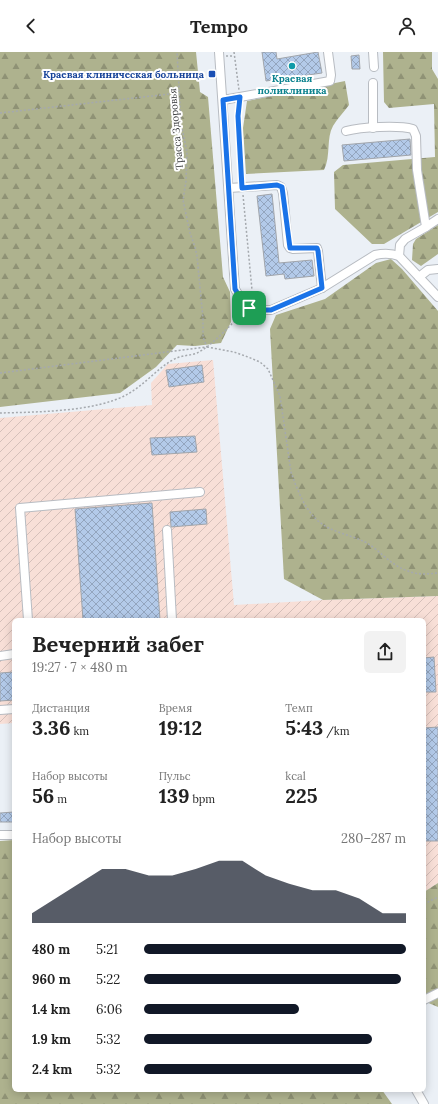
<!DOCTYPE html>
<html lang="ru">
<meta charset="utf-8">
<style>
:root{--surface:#fff;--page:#f2f2f2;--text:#222;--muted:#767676;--accent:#111827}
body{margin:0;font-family:Lora,serif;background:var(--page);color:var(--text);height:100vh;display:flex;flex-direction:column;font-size:15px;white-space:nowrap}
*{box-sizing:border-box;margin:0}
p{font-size:13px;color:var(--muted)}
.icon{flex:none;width:22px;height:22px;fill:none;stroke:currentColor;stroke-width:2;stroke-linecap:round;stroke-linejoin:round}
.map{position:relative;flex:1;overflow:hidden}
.panel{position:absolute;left:12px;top:566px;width:414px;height:474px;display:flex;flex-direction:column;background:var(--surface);border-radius:6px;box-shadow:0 2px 10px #0003}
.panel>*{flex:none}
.pin{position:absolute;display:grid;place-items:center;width:34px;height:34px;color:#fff;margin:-17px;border-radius:8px;box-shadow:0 2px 6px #0006}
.round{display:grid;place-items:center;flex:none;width:42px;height:42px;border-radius:6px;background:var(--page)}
.summary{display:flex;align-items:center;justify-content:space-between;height:68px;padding:0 20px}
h1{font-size:22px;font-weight:700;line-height:30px}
.figures{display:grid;grid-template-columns:repeat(3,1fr);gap:6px;height:68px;padding:4px 20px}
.figures div{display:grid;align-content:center}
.figures b{font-size:20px;font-weight:700}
.figures small{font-size:11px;font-weight:400}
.figures p{font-size:11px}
.chart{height:112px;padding:8px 20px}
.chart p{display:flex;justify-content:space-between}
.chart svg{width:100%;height:72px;margin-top:4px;fill:var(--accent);opacity:.7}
ul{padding:0 20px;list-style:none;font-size:13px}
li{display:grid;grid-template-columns:64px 48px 1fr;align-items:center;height:30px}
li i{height:10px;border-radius:5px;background:var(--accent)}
header{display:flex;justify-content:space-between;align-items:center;height:52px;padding:0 20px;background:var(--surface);font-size:18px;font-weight:700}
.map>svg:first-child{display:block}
.industrial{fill:url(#industrial-furrows)}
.forest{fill:url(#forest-firs)}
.building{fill:url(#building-cross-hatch);stroke:#a1a5ab}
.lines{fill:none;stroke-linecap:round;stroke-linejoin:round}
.minor-casing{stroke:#b8bcc2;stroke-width:10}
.path{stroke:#a5a9ae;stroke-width:1.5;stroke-dasharray:2 2;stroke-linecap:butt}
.minor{stroke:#fff;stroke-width:8}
.route-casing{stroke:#fff;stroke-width:8}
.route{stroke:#1a73e8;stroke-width:5}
.culture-dot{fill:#0f9aa8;stroke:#fff;stroke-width:1.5}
.transit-dot{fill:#1a4fb4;stroke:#fff;stroke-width:1.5}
.labels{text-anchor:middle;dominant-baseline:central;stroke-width:4;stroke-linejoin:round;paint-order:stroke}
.transit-label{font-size:10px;font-weight:bold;fill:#164399;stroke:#fff;text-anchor:end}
.culture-label{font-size:10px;font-weight:bold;fill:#0d838f;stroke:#fff}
.street-label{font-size:10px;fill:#3a3c3e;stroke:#fff}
</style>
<header><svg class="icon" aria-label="back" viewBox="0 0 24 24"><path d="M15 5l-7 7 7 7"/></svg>Tempo<svg class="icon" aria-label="person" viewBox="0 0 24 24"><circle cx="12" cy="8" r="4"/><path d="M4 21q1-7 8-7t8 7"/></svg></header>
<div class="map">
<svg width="438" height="1052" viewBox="0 0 438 1052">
<defs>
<pattern id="industrial-furrows" width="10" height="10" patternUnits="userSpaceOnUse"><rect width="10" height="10" fill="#f8dfd7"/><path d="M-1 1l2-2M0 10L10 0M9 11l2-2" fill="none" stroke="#d5c0ba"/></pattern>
<pattern id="forest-firs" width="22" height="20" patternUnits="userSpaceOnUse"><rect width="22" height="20" fill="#aeb28e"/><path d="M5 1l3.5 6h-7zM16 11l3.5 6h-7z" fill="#8f9275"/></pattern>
<pattern id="building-cross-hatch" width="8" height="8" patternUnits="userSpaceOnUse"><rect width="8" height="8" fill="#b3cae9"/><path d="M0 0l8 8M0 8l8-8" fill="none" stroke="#93a5be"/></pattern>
</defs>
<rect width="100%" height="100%" fill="#ebf0f6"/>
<path class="industrial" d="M213,308l21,245 89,-5 115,-4v287l-14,9v-272h-410v104v-1l-14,1v-306l152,-13 -1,-22 17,-19z"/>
<g class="forest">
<path d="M0,0h196l4,40 8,5 15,180 7,15 1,30 -10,21 -26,3 -18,-1 -21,22 -36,26 -120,14z"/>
<path d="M383,0h49v17l6,10v133l-54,32h-12l-37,-35 -1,-37 9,-7 92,-8 -1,-53 -45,4 -5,-6z"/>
<path d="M345,29l4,24c-5,7 -12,14 -16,21 -7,12 -2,30 -9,44l-78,4 -3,-46 4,-27z"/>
<path d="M438,173v29l-17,12 -9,-6 1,-16 3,-5z"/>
<path d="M391,207l11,10 36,42v285l-115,4 -39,-21 -14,-250 6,-14 49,-16 51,-36z"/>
<path d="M14,788v250h368l10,14h-392v-263z"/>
<path d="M438,831v124l-12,-5 -2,-4v-106z"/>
</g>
<g class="building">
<path d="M262,0h14l1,7 41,-7 4,21 -56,8z"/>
<path d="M359,3l1,14h-8l-1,-13z"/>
<path d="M410,87l1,16 -67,6 -2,-16z"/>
<path d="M272,142l7,69 33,-3 2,16 -29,3 -1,-5 -18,2 -9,-80z"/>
<path d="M202,313l2,17 -35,5 -3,-17z"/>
<path d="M195,384l2,16 -45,3 -2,-17z"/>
<path d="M152,451l8,117h-77l-8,-111z"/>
<path d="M206,457l1,15 -36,3 -1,-15z"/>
<path d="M434,605l2,35h-12v-34z"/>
<path d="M14,620v28l-14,1v-28z"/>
<path d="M438,675v114h-14v-113z"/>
<path d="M14,760v10h-14v-9z"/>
</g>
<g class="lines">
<defs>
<g id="minor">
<path d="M219,0l16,237 7,12 7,6 11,3h11l51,-22 53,-33c9,-2 16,-2 24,1l39,41"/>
<path d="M373,0l1,15"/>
<path d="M373,31v45"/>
<path d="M223,48l107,-19 1,-6 -3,-23"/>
<path d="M346,79c15,-4 52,-6 67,-2l3,7 1,34 9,57 -21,12 -5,6 -1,11"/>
<path d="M229,136l48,-3 4,2 2,6 5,52 2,3 3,1 24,-1 1,3 4,37"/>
<path d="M426,175l12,-8"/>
<path d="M419,225l9,-7 10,-1"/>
<path d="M167,478l5,90"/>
<path d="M28,568l-8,-112 180,-16"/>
<path d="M0,604l14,-2"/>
<path d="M0,658l14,-1"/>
<path d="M0,783h14"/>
<path d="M424,948l14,-7"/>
<path d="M416,1038l8,14"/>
</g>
</defs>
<use href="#minor" class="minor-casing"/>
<g class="path">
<path d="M234,0l5,38"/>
<path d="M226,4h8"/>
<path d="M239,53l-1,11 4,63"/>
<path d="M0,61l179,-20"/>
<path d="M243,143l9,95"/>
<path d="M207,295l27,5 14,5 12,5 8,7 12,27 11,76c5,15 13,35 24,46 13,14 34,16 50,24 15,8 26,24 43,29 9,4 20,3 30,2"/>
<path d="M0,321l207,-26 -4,-10v-18l-6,-63 -2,-9 -5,-14 -7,-33 3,-19 1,-29 -6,-28 -4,-72"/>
<path d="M0,361c37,-1 96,-1 128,-19 16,-9 28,-24 43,-33 9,-6 18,-5 26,-8 15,-7 34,-29 46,-40"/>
<path d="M424,852l14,-7"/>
</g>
<use href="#minor" class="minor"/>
</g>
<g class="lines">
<defs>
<path id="route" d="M240,45l-2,19 4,72 35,-3 5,2 8,61h27l1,3 4,37 -51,22h-11l-11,-2 -7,-7 -7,-12 -12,-189z"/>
</defs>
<use href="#route" class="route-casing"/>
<use href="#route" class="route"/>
</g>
<circle class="culture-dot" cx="292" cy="14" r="4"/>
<rect class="transit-dot" x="208" y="18" width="8" height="8" rx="2"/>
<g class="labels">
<g class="transit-label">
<text x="204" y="22">Краевая клиническая больница</text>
</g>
<g class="culture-label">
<text x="292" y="26">Краевая<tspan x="292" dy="12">поликлиника</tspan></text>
</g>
<g class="street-label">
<text transform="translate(176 77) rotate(-95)">Трасса Здоровья</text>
</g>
</g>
</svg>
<div class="pin" style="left:249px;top:256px;background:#1e9e55"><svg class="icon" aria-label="arrive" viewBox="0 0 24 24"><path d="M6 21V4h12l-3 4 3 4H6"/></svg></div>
<section class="panel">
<div class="summary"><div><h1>Вечерний забег</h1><p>19:27 · 7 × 480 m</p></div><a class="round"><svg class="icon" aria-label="share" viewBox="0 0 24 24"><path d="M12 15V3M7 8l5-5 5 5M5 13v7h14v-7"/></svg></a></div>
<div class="figures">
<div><p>Дистанция</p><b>3.36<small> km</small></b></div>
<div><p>Время</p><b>19:12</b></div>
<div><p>Темп</p><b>5:43<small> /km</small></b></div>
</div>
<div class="figures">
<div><p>Набор высоты</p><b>56<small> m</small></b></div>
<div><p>Пульс</p><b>139<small> bpm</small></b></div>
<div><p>kcal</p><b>225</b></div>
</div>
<div class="chart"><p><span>Набор высоты</span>280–287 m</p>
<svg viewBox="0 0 160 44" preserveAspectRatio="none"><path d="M0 44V38L10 29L20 20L30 11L40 11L50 15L60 15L70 11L80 6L90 6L100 15L110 20L120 24L130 24L140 29L150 38L160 38V44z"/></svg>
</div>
<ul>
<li><b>480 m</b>5:21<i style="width:100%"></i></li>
<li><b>960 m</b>5:22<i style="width:98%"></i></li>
<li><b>1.4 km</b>6:06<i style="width:59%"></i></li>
<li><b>1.9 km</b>5:32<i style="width:87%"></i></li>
<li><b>2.4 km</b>5:32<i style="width:87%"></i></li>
</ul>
</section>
</div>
